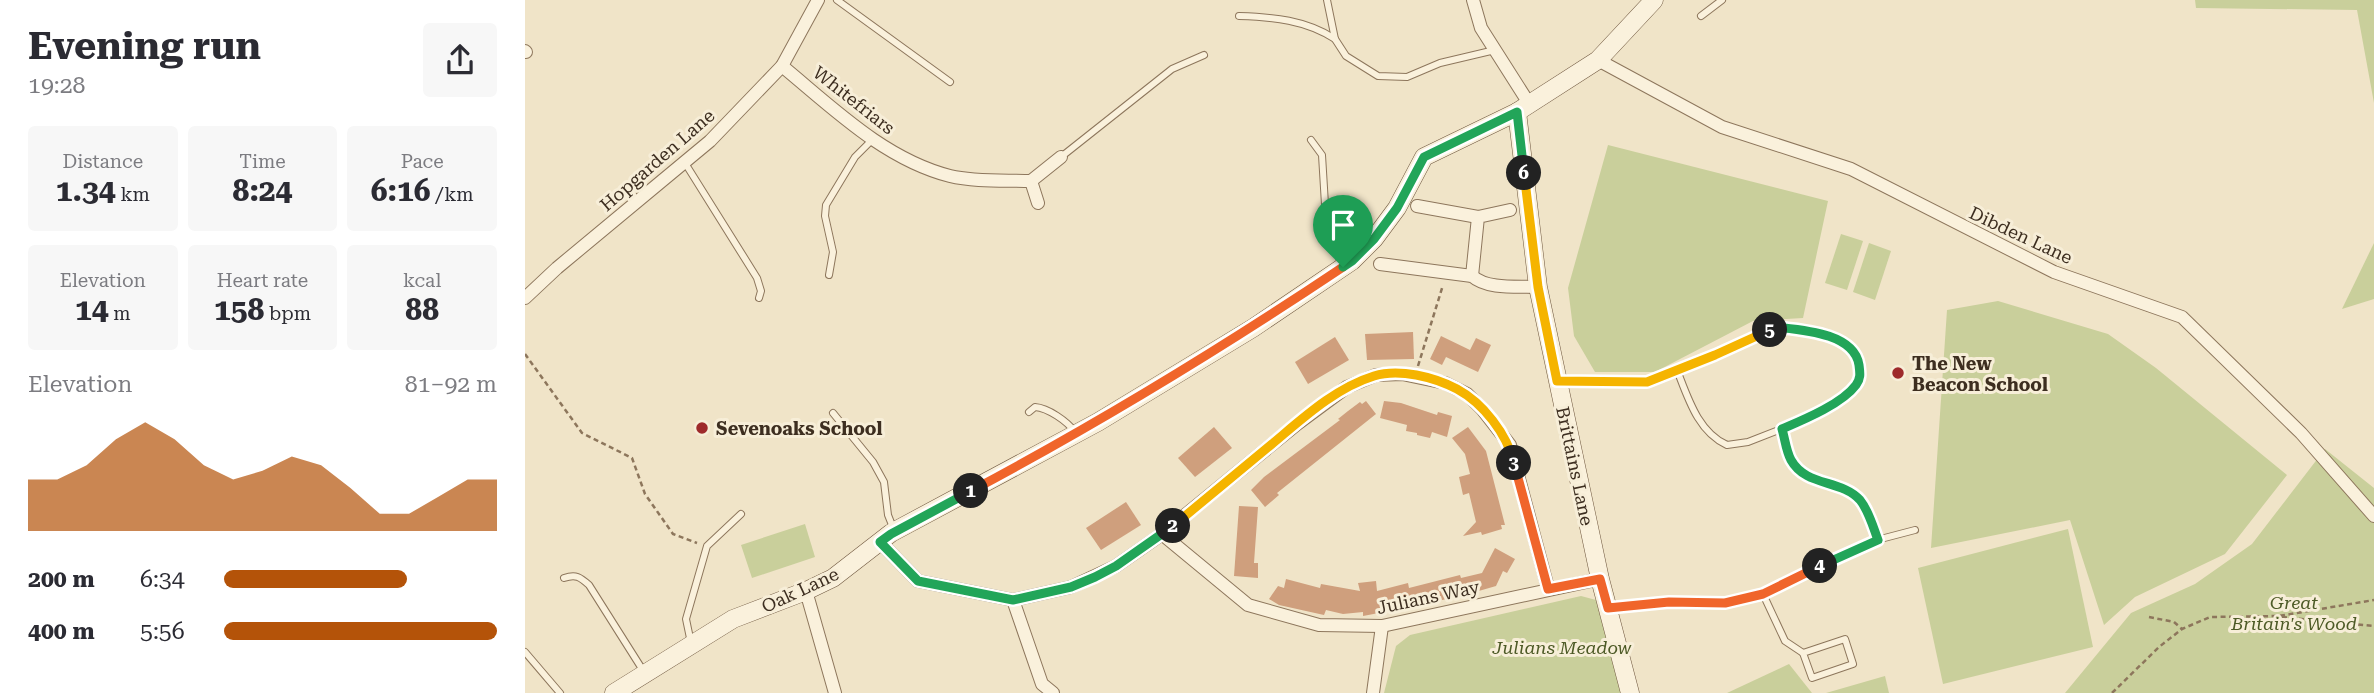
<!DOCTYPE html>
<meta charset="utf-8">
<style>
:root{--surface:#fff;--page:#f7f7f7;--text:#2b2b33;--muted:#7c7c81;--accent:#b45309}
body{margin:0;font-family:"Roboto Serif",serif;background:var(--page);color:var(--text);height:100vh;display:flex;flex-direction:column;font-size:26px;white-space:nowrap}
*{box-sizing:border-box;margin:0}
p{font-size:23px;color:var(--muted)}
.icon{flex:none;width:38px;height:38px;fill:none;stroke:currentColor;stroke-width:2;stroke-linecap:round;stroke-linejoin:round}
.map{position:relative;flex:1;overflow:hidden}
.side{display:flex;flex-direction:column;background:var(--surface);width:525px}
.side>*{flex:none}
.pin{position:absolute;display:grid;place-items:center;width:60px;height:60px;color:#fff;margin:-72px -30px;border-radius:50% 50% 50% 0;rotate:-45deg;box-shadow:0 0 7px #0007}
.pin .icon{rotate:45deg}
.km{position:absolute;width:35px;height:35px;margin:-18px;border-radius:50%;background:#222;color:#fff;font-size:19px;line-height:35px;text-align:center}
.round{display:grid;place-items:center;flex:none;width:74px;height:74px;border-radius:7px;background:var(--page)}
.summary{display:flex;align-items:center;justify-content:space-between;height:119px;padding:0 28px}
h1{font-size:38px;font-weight:700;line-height:52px}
.metrics{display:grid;grid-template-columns:repeat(3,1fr);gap:10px;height:119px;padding:7px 28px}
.metrics div{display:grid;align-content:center;border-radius:7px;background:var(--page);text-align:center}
.metrics b{font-size:30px;font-weight:700}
.metrics small{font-size:19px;font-weight:400}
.metrics p{font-size:19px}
.chart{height:196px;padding:14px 28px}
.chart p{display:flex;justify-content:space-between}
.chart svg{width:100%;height:126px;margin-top:7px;fill:var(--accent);opacity:.7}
ul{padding:0 28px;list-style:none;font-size:23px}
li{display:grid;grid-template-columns:112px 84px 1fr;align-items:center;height:52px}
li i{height:18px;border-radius:9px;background:var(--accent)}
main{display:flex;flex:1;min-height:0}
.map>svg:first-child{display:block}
.green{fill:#c9cf9b}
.building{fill:#cf9f7d}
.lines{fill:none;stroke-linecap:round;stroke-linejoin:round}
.lane-casing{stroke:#8d765c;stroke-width:8}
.street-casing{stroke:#8d765c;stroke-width:14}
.secondary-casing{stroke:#6f573f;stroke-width:19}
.path{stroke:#8d765c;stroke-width:2.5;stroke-dasharray:5 3.5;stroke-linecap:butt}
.lane{stroke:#faf1dc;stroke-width:6}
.street{stroke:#faf1dc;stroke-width:12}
.secondary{stroke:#faf1dc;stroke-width:18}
.split-1-casing{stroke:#fff;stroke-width:14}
.split-2-casing{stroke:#fff;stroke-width:14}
.split-3-casing{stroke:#fff;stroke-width:14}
.split-4-casing{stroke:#fff;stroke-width:14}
.split-5-casing{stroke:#fff;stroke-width:14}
.split-6-casing{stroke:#fff;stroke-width:14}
.split-7-casing{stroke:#fff;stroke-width:14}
.split-1{stroke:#f0652b;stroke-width:9}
.split-2{stroke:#22a559;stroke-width:9}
.split-3{stroke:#f5b400;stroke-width:9}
.split-4{stroke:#f0652b;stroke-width:9}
.split-5{stroke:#22a559;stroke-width:9}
.split-6{stroke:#f5b400;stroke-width:9}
.split-7{stroke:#22a559;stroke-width:9}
.poi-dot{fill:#9e2a2b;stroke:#f7eed8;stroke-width:2.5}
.labels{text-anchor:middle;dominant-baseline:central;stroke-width:6;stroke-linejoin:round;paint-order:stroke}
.street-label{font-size:18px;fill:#3d2e20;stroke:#f7eed8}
.poi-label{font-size:18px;font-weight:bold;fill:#3d2e20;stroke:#f7eed8;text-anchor:start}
.park-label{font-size:18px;font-style:italic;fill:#4d5a26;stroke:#f7eed8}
</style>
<main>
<section class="side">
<div class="summary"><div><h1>Evening run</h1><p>19:28</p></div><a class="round"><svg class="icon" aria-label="share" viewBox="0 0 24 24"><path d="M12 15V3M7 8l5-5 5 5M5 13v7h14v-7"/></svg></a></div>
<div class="metrics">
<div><p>Distance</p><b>1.34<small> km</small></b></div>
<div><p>Time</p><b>8:24</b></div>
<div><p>Pace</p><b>6:16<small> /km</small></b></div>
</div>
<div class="metrics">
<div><p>Elevation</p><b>14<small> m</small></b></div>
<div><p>Heart rate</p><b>158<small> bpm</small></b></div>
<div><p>kcal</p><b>88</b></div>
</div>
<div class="chart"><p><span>Elevation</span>81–92 m</p>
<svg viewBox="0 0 160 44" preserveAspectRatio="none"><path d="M0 44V26L10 26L20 21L30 12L40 6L50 12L60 21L70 26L80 23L90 18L100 21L110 29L120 38L130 38L140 32L150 26L160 26V44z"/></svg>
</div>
<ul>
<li><b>200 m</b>6:34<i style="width:67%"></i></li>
<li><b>400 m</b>5:56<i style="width:100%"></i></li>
</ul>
</section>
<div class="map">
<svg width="1849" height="693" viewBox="0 0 1849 693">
<rect width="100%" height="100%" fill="#f0e4c8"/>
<g class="green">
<path d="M1670,0h179v103l-17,-93 -161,-2z"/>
<path d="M1083,145l220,56 -25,117 -50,3 -98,51h-60l-21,-36 -6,-48z"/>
<path d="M1316,234l22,7 -16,49 -22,-7z"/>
<path d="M1344,243l22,8 -16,49 -22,-8z"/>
<path d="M1849,243v56l-32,10z"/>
<path d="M1473,301l110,33 48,34 131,107 -62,79 -90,43 -31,28 -34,-105 -139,28 16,-238z"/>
<path d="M1800,449l49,39v205h-309l66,-80 64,-29 57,-40z"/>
<path d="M280,524l10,33 -63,21 -11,-33z"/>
<path d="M1543,529l25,118 -150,37 -25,-116z"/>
<path d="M1056,596l15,4 26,93h-238l12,-47 14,-11z"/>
<path d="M1264,664l23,29h-85z"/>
<path d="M1360,676l4,17h-63z"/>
</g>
<g class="building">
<path d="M888,332l1,27 -47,1 -2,-26z"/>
<path d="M916,336l29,14 6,-12 15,7 -13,27 -32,-15 -4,8 -12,-6z"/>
<path d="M810,337l14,23 -41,24 -13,-22z"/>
<path d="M841,401l10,13 -99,79 2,2 -14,12 -14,-17 13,-13 76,-57 -2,-1 10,-8 12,-9 2,2z"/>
<path d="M859,401l17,2 36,12 1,-3 14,4 -5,21 -15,-5 -2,6 -13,-3v-2l-11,-2 1,-6 -27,-7z"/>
<path d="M689,427l18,21 -37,29 -17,-19z"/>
<path d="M943,427l18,24 19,74h-4l1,4 -20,6 -1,-3 -18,4 13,-14 -7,-29 -6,2 -4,-18 11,-3 -5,-20 -13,-16z"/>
<path d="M601,502l15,23 -40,25 -15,-22z"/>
<path d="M714,506l19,1 -4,56h4v15l-24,-2z"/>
<path d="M970,548l20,11 -8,14 -4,-2 -7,15 -38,11 -16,3 -1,-4 -36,10v2l-42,8v-4l-20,2 -17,-4 -2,5 -45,-10 -10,-6 9,-13 6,2 2,-9 34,9 1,-4 39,7 -2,-8 18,-2 1,10 31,-8 1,5 51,-13 1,3 21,-5z"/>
</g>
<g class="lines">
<defs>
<g id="lane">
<path d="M312,0l113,82"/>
<path d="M802,0l8,39 11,17 32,20 29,1 33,-14 55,-13"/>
<path d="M714,16c34,1 67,4 96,23"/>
<path d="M1176,16l21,-16"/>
<path d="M786,140l11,15 4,66 16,45"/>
<path d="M536,157l111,-88 32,-14"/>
<path d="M160,163l72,115 4,13 -2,7"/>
<path d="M304,275l4,-23 -8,-36 1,-11 29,-48 17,-17"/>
<path d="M1034,381l88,1 68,-27 61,-28 56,10 21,14 5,8 2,17 -2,7 -8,9 -51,30 -51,20 -21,3c-29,-13 -39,-47 -50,-75"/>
<path d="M504,412l6,-5c13,1 32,14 40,25"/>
<path d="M308,413l40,49 11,20 4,33 6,15"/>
<path d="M1257,429c3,9 4,22 9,31 15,27 50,19 69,40 9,11 13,27 18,40"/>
<path d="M39,578c12,-4 16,-1 25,7l55,87"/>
<path d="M1238,594l22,47 18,12"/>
<path d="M1085,608l59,-6 57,1 37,-9 110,-53 42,-11"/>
<path d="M1320,639l8,25 -41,14 -9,-25z"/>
<path d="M166,643l-5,-24 21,-73 34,-32"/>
<path d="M0,652l35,41"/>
</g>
<g id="street">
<path d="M948,0l8,28 49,77"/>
<path d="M0,51l1,1"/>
<path d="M1073,60l124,67 129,42 203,103 128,45 119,116 73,83"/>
<path d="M257,66c51,42 102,93 168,110 25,6 55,4 81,5l7,22"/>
<path d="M506,181l30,-24"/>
<path d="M892,206l61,11"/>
<path d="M855,264l92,12c16,14 46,10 66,11"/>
<path d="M947,276l6,-59 32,-7"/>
<path d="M0,298l32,-30 153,-127 72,-75 36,-66"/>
<path d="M637,534l86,71 71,20 63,1 218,-47"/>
<path d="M355,542l38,39 95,19 58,-13 45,-21 46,-32 135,-110 50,-37 29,-12 26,-1 43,9 22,11 15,15 28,36 38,143"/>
<path d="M281,591l29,102"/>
<path d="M488,600l29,84 11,9"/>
<path d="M848,693l9,-67"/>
</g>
<g id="secondary">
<path d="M992,112l21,175 62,292 30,114"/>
<path d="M89,693l119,-74 73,-28 27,-13 58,-45 207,-111 155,-94 99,-67 22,-22 23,-31 27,-51 93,-45 81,-52 56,-60"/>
</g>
</defs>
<use href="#lane" class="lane-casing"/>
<use href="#street" class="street-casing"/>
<use href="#secondary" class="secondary-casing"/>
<g class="path">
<path d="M0,354l57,79 50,25 13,36 28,40 24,9"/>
<path d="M893,366l25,-81"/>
<path d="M1624,617l25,5 8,7"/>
<path d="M1757,617l92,9"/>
<path d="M1587,693l47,-46 23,-18 28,-12 69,-1 95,-16"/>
</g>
<use href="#lane" class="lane"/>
<use href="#street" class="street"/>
<use href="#secondary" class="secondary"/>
</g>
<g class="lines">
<defs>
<path id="split-1" d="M446,491c128,-68 251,-143 372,-224"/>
<path id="split-2" d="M446,491l-80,43 -11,8 38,39 95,19 58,-13 24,-10 21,-11 57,-40"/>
<path id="split-3" d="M648,526c33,-27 66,-55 99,-82 30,-25 63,-56 102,-68 25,-8 60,1 83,13 26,14 50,45 57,74"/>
<path id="split-4" d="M989,463l34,126 52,-10 8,29 61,-6 56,1 38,-9 57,-28"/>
<path id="split-5" d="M1245,330l6,-3c26,3 78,6 83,38 1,8 2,13 -3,20 -14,19 -53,35 -74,44 3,10 4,22 9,31 15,27 50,19 69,40 9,11 13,27 18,40l-58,26"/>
<path id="split-6" d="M999,173l14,114 19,94 90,1 68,-27 55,-25"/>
<path id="split-7" d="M818,267l9,-6 22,-22 23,-31 27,-51 93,-45 7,61"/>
</defs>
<use href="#split-1" class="split-1-casing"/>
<use href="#split-2" class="split-2-casing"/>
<use href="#split-3" class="split-3-casing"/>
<use href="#split-4" class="split-4-casing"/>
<use href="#split-5" class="split-5-casing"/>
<use href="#split-6" class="split-6-casing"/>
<use href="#split-7" class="split-7-casing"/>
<use href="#split-1" class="split-1"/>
<use href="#split-2" class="split-2"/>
<use href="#split-3" class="split-3"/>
<use href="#split-4" class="split-4"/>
<use href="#split-5" class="split-5"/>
<use href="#split-6" class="split-6"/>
<use href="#split-7" class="split-7"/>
</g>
<g class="poi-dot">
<circle cx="1373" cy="373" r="7"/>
<circle cx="177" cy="428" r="7"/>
</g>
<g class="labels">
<g class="street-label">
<text transform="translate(329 100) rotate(38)">Whitefriars</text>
<text transform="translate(132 160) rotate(-41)">Hopgarden Lane</text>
<text transform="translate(1496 235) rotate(25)">Dibden Lane</text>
<text transform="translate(1050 466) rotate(78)">Brittains Lane</text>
<text transform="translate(275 590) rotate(-25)">Oak Lane</text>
<text transform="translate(903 597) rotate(-12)">Julians Way</text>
</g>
<g class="poi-label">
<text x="1387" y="363">The New<tspan x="1387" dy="21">Beacon School</tspan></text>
<text x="191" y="428">Sevenoaks School</text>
</g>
<g class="park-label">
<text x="1769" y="602">Great<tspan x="1769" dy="21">Britain's Wood</tspan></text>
<text x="1037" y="647">Julians Meadow</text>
</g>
</g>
</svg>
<div class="pin" style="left:818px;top:267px;background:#1e9e55"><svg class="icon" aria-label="arrive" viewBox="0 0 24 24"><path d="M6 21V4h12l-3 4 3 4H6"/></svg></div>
<b class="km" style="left:446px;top:491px">1</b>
<b class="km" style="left:648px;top:526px">2</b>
<b class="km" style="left:989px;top:463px">3</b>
<b class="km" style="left:1295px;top:566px">4</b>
<b class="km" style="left:1245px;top:330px">5</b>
<b class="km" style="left:999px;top:173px">6</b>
</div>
</main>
